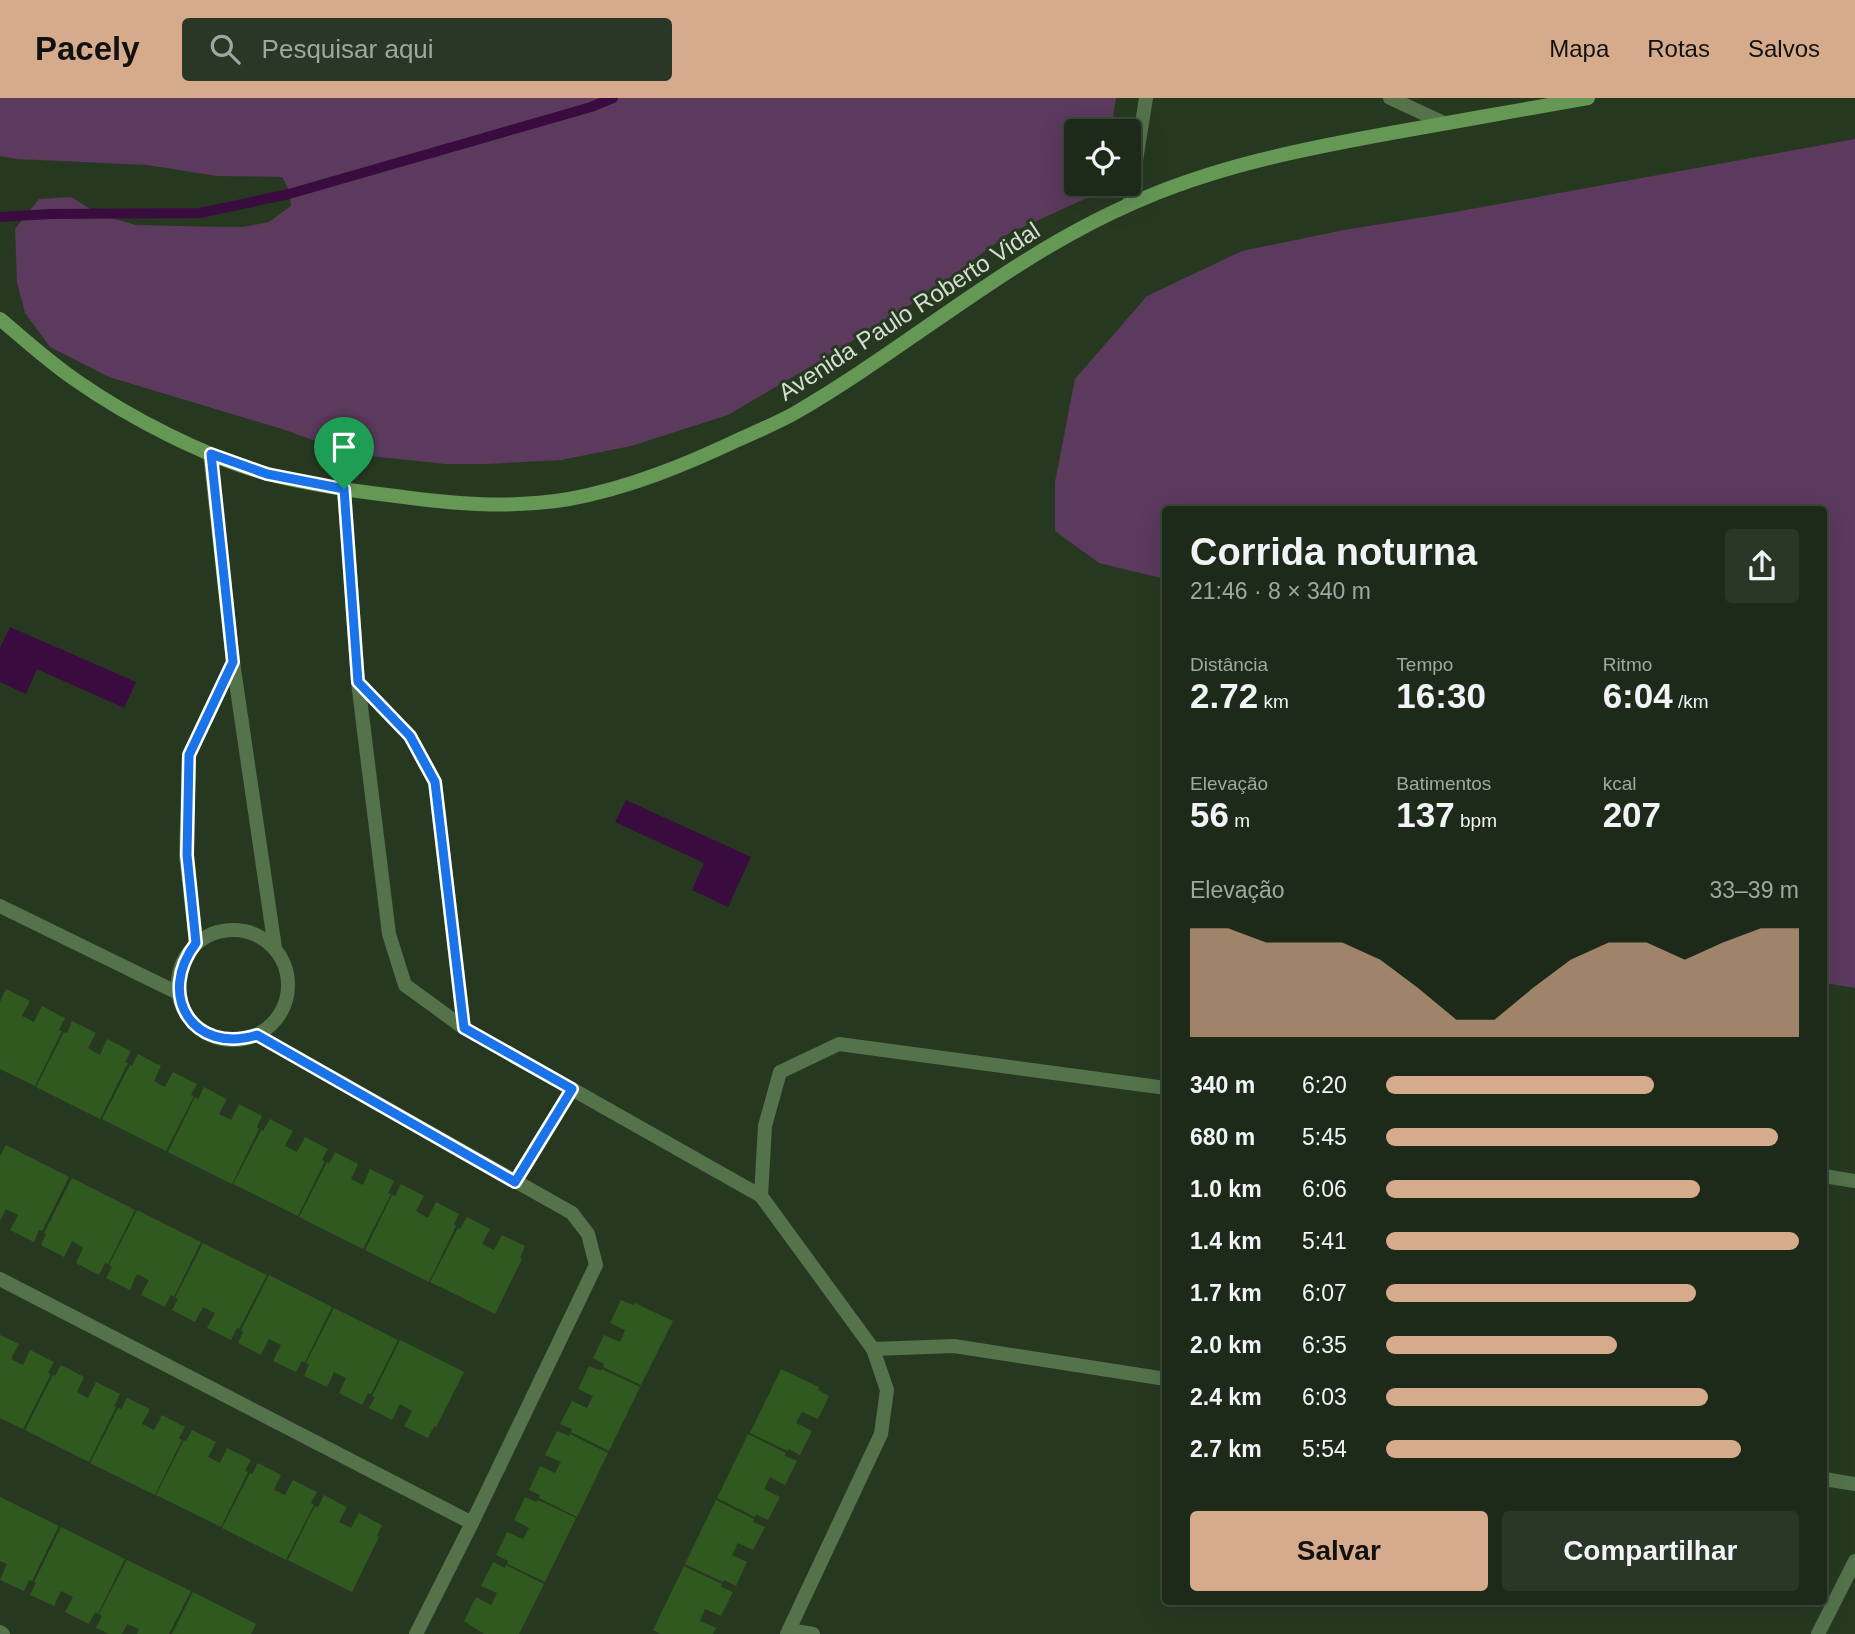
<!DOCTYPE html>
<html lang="pt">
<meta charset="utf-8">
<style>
:root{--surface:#1d2a19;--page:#2a3626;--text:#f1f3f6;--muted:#a0a7a2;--line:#3b4638;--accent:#d6ab8b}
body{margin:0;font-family:Helvetica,sans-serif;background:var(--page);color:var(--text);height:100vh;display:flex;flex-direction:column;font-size:26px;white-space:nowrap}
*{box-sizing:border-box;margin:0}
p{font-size:23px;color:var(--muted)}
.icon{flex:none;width:38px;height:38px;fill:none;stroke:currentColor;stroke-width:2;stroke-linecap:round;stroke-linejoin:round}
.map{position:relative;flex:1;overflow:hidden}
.details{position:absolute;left:1162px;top:408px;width:665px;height:1099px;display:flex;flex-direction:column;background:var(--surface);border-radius:7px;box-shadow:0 7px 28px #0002,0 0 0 2px var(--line)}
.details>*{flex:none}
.buttons{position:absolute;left:1064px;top:21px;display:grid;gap:14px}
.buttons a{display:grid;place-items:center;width:77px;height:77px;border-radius:7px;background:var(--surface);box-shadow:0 7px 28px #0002,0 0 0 2px var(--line);font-size:35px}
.pin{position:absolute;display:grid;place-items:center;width:60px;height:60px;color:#fff;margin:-72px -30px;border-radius:50% 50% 50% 0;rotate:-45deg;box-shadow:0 0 7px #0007}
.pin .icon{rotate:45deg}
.round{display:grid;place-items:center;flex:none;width:74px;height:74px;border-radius:7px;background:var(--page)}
.head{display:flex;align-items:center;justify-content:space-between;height:119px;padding:0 28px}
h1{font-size:38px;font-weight:700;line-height:52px}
.stats{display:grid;grid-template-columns:repeat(3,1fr);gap:10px;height:119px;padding:7px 28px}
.stats div{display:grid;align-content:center}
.stats b{font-size:35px;font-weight:700}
.stats small{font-size:19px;font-weight:400}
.stats p{font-size:19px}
.chart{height:196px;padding:14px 28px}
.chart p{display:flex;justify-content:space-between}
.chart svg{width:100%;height:126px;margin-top:7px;fill:var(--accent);opacity:.7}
.primary-button{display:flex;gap:14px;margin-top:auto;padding:14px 28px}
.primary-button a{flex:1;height:80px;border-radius:7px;background:var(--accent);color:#111;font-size:28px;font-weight:700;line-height:80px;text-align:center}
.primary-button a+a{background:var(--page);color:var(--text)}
ul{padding:0 28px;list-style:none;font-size:23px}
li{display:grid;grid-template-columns:112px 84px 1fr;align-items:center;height:52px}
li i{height:18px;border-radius:9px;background:var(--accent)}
header{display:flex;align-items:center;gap:42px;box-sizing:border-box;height:98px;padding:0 35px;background:var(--accent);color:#111}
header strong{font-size:33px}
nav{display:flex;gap:38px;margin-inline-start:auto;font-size:24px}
.search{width:490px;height:63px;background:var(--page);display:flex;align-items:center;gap:18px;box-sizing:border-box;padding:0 24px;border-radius:7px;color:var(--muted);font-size:26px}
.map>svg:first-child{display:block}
.green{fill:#5b3a5d}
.water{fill:#3a0b3e}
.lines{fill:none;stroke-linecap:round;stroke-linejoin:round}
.stream{stroke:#3a0b3e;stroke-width:10}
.building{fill:#2f591f}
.lane{stroke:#54734a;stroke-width:14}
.street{stroke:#54734a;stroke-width:14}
.secondary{stroke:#659755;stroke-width:14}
.route-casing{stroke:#fff;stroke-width:14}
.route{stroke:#1a73e8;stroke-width:9}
.labels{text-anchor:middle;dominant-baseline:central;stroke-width:6;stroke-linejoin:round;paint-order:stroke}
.street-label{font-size:24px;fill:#d3decf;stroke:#273821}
</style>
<header>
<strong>Pacely</strong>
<div class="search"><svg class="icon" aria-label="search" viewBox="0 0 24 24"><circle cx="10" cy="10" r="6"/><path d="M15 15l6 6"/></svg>Pesquisar aqui</div>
<nav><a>Mapa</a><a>Rotas</a><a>Salvos</a></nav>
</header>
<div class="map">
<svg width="1855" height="1536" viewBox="0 0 1855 1536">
<rect width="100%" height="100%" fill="#273821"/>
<g class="green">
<path d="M0,0h1116l-5,33h-35v53h19l-6,13 -81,37 -79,59 -109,68 -92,54 -97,31 -70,14 -74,4h-42l-93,-10 -70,-25 -173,-52 -59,-30 -25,-34 -8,-31 -2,-53 24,-30 32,-2 29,18 36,10 89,2h18l26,-5 22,-16 -2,-16 -7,-13 -65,-1 -70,-11 -130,-6 -17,-3z"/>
<path d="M1855,41v849l-31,-5v-474h-658l-1,70 -66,-16 -44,-32v-49l20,-103 72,-83 95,-45 102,-21 111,-18z"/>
</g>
<g class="water">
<path d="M10,529l126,55 -12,26 -87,-39 -11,25 -26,-12v-34z"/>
<path d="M626,702l125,57 -23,50 -36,-17 12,-27 -89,-41z"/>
</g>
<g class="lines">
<path class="stream" d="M0,119l50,-3 150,-1 89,-19 302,-87 22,-9"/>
</g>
<g class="building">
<path d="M6,891l24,12 -8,15 12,6 8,-16 23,12 -6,12 3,1 -27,55 -35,-17v-67z"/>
<path d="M72,923l24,12 -8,15 12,7 7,-16 24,12 -6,11 3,1 -28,56 -64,-32 28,-55 3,1z"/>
<path d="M138,956l23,12 -7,15 11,6 8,-15 24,12 -6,11 3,1 -28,55 -64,-32 28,-54 2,1z"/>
<path d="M204,989l23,12 -8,15 12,6 8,-16 23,12 -5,11 2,2 -27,55 -64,-32 27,-55 3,2z"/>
<path d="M270,1021l23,12 -8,15 12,6 8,-15 23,12 -6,11 3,1 -27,55 -65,-32 28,-54 2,1z"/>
<path d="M6,1047l63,32 -27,54 -3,-1 -5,12 -24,-12 8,-15 -12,-6 -6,12v-65z"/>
<path d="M335,1054l23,12 -7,15 12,6 7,-16 24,12 -6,12 3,1 -28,55 -64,-32 28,-55 2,2z"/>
<path d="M72,1080l63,32 -27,54 -3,-1 -6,12 -23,-12 7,-15 -11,-7 -8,16 -23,-12 5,-11 -2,-1z"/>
<path d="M401,1086l23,12 -8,15 12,7 8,-16 23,12 -5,11 2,1 -27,56 -64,-32 27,-55 3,1z"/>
<path d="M137,1112l64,32 -27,55 -3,-2 -6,12 -24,-12 8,-15 -12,-6 -7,16 -24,-12 6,-11 -3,-2z"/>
<path d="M467,1119l23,12 -8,15 12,6 8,-15 23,11 -5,12 2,1 -27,55 -65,-32 28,-54 2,1z"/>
<path d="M203,1145l64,32 -28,54 -2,-1 -6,12 -24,-12 8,-15 -12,-6 -8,15 -23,-12 6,-11 -3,-1z"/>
<path d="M269,1177l63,32 -27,55 -3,-1 -6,11 -23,-11 8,-16 -12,-6 -8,16 -23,-12 5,-11 -2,-2z"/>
<path d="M621,1202l12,5 2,-2 38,18 -32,64 -38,-18 1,-3 -11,-6 11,-23 16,7 5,-12 -15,-7z"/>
<path d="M334,1210l64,32 -27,54 -3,-1 -6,12 -23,-12 7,-15 -12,-6 -7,15 -23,-11 5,-12 -3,-1z"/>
<path d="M0,1237l19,9 -8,15 12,6 7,-15 24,12 -6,11 3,1 -28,55 -23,-11z"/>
<path d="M400,1242l64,32 -28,55 -2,-1 -6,12 -24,-12 8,-15 -12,-7 -8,16 -23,-12 6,-11 -3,-1z"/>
<path d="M61,1267l23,12 -7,15 11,6 8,-16 24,12 -6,12 2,1 -27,55 -64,-32 28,-55 2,1z"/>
<path d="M589,1268l12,5 1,-2 38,18 -31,64 -38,-19 1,-3 -12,-5 12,-23 15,7 6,-12 -15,-7z"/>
<path d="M781,1271l38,18 -1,3 11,6 -11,23 -16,-7 -6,11 16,8 -12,24 -11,-6 -1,2 -38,-18z"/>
<path d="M127,1300l23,11 -8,15 12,6 8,-15 23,12 -6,11 3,2 -27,55 -65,-32 28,-55 3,1z"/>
<path d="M192,1332l24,12 -8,15 12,6 7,-15 24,12 -6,11 3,1 -27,55 -65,-32 28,-55 2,1z"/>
<path d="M557,1333l12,5 1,-2 38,19 -31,64 -38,-19 1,-3 -11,-5 11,-24 15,7 6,-11 -16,-7z"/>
<path d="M748,1336l38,19 -1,3 12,5 -12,24 -15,-8 -6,12 16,8 -12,23 -12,-6 -1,3 -38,-19z"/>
<path d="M258,1365l23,12 -7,15 11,5 8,-15 24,12 -6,11 3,2 -28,55 -64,-32 28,-55 2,1z"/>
<path d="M324,1397l23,12 -8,15 12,6 8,-15 23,12 -5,11 2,1 -27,55 -64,-32 27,-54 3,1z"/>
<path d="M0,1399l59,29 -27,55 -3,-1 -5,11 -24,-11 7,-16 -7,-3z"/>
<path d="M525,1399l11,5 2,-2 38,18 -31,64 -38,-18 1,-3 -12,-6 11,-23 16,7 6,-11 -15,-8z"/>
<path d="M716,1402l38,19 -1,3 12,5 -12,23 -15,-7 -6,12 15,7 -11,24 -12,-6 -1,2 -38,-18z"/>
<path d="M61,1429l64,32 -27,55 -3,-2 -6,12 -24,-12 8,-15 -12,-6 -7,15 -24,-11 6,-12 -2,-1z"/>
<path d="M127,1462l64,31 -22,43h-32l2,-5 -12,-5 -5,10h-13l-13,-6 6,-12 -3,-2z"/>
<path d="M493,1464l12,6 1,-3 38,19 -25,50h-35l-20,-13 12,-24 15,8 6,-12 -16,-7z"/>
<path d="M684,1468l38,18 -1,3 12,5 -12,24 -16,-7 -5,12 16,7 -3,6h-52l-8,-4z"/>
<path d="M193,1494l63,32 -5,10h-79z"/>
</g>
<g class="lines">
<g class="lane">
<path d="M210,356l23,208 42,286"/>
<path d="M344,391l14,193 31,252 16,51 59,43 297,168"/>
<path d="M358,584l52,54 25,46 29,246"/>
<path d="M0,808l178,87"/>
<circle cx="233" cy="887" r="55"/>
<path d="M196,845l-10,-88 3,-100 43,-91"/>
<path d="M257,937l315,178 16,21 8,31 -124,258 -56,111"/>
<path d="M1824,1078l31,5"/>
<path d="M515,1084l57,-93"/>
<path d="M0,1181l472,244"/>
<path d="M873,1251l81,-3 212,33"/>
<path d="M1824,1381l31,5"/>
<path d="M789,1532l24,4"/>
<path d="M0,1534l3,2"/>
<path d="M787,1536l94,-200 6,-44 -14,-41 -112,-153 4,-70 15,-54 59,-28 327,44"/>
<path d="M1818,1536l37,-73"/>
</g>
<g class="street">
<path d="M1390,0l54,25"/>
<path d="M1129,106l17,-106"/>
</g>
<path class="secondary" d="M0,221c24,20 48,42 74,60 54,38 131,78 194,95 42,11 85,17 128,22 58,8 115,13 173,3 60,-11 116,-34 171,-60 18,-8 37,-16 55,-26 114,-66 216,-157 338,-210 83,-37 170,-54 258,-70 66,-12 131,-23 197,-35"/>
</g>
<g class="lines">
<defs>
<path id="route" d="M211,356l56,20 77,15 14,193 52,54 25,46 29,246 108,61 -57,93 -258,-147c-64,20 -101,-40 -61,-92l-9,-88 2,-100 44,-93z"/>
</defs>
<use href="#route" class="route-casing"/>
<use href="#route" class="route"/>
</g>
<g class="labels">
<g class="street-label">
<text transform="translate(909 213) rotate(-33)">Avenida Paulo Roberto Vidal</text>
</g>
</g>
</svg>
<div class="buttons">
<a><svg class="icon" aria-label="locate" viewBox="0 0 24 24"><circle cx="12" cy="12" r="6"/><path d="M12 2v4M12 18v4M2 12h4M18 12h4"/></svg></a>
</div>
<div class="pin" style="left:344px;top:391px;background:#1e9e55"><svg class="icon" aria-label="arrive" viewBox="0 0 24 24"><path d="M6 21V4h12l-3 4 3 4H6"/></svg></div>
<section class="details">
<div class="head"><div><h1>Corrida noturna</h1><p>21:46 · 8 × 340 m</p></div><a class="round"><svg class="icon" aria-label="share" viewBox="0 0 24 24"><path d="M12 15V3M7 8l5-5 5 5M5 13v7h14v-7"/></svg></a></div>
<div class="stats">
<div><p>Distância</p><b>2.72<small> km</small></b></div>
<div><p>Tempo</p><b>16:30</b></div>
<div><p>Ritmo</p><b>6:04<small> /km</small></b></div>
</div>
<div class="stats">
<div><p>Elevação</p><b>56<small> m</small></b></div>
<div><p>Batimentos</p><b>137<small> bpm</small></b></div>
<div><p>kcal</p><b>207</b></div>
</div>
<div class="chart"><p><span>Elevação</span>33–39 m</p>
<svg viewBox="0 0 160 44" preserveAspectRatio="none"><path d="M0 44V6L10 6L20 11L30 11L40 11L50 17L60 27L70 38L80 38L90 27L100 17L110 11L120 11L130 17L140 11L150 6L160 6V44z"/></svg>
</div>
<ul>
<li><b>340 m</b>6:20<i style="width:65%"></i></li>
<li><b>680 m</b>5:45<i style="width:95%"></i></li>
<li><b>1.0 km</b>6:06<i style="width:76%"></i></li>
<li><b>1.4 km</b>5:41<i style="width:100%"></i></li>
<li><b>1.7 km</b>6:07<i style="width:75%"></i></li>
<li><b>2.0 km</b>6:35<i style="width:56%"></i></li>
<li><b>2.4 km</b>6:03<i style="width:78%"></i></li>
<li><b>2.7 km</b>5:54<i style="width:86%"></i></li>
</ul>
<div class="primary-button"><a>Salvar</a><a>Compartilhar</a></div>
</section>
</div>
